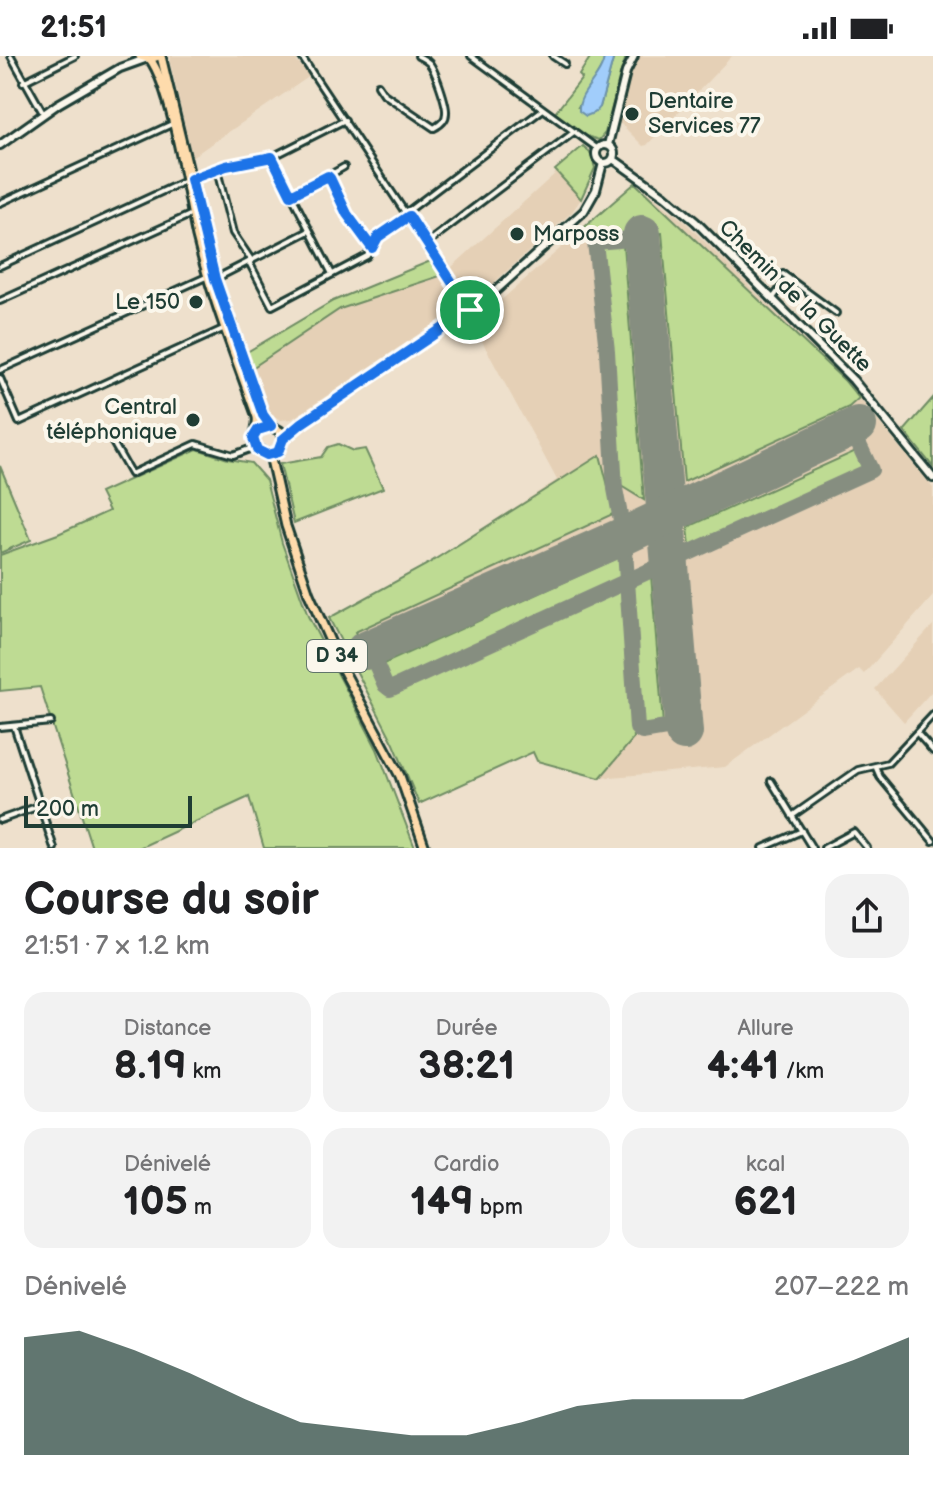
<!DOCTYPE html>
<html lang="fr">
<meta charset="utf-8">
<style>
:root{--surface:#fff;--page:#f2f2f2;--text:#202124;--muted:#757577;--accent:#1f3d34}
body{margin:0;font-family:"Balsamiq Sans",sans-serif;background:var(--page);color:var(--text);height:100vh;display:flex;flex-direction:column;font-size:30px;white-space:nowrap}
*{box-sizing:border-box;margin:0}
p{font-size:26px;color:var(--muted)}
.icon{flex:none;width:44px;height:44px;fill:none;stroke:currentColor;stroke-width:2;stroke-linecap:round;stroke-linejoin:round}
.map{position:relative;height:792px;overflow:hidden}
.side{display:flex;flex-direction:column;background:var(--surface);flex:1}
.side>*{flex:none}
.scale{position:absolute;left:24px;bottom:20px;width:168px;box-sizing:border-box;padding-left:8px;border:4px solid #1f3d34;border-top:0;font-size:22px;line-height:28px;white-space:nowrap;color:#1f3d34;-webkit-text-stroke:6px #fbf7ec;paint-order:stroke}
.pin{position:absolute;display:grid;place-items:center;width:68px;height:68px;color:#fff;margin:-34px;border:4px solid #fff;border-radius:50%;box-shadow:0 2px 8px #0007}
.round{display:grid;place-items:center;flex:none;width:84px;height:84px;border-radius:24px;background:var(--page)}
.summary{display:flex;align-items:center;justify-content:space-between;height:136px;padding:0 24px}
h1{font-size:44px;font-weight:600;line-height:60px}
.stats{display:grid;grid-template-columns:repeat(3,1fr);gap:12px;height:136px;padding:8px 24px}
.stats div{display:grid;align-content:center;border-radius:20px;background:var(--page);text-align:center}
.stats b{font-size:40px;font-weight:600}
.stats small{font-size:22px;font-weight:400}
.stats p{font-size:22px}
.chart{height:224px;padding:16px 24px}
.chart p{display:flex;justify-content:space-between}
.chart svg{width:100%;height:144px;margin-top:8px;fill:var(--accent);opacity:.7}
.status{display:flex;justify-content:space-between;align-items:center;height:56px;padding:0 40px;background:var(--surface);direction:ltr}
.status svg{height:22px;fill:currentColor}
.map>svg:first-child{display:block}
.built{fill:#e5d0b6}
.green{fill:#bedb93;stroke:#6e8c64;stroke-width:2}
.water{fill:#a1cdfb;stroke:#6d93ab;stroke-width:2}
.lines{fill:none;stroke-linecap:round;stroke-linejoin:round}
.taxiway{stroke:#868e80;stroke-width:16}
.runway{stroke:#868e80;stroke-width:38}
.street-casing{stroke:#1f3d34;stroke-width:10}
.secondary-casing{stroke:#1f3d34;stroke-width:12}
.primary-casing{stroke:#1f3d34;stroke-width:13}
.street{stroke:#fbf7ec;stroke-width:4}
.secondary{stroke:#fbf7ec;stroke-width:6}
.primary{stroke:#fedbac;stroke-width:7}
.route-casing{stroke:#fff;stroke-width:16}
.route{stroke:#1a73e8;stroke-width:10}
.poi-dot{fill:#1f3d34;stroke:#fbf7ec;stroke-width:3}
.labels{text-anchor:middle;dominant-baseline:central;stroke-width:8;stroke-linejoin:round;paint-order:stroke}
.shield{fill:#fbf7ec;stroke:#61756b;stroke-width:2}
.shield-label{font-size:20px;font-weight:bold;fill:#1f3d34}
.poi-label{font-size:22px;fill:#1f3d34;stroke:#fbf7ec;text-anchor:start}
.street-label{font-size:22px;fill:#1f3d34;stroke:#fbf7ec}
</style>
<div class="status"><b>21:51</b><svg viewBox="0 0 49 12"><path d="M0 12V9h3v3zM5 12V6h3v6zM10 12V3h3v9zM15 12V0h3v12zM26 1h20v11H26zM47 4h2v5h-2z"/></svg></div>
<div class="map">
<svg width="933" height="792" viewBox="0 0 933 792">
<rect width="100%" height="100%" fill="#eee0cc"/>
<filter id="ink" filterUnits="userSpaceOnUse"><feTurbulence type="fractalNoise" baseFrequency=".0125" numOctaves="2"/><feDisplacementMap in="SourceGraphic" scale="16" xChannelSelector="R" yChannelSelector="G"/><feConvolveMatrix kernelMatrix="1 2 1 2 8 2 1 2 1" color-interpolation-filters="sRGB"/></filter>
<g filter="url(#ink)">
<g class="built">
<path d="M171,0h125l1,6 13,14 -118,81 -22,-95z"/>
<path d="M591,0h141l-85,89 -4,1 -22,-22 -13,-3 -2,7 -51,-15 27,-35 -3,-3z"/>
<path d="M557,116l24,27 -9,13 -84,76 -196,131 -11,1 -11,-6 -18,-46 88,-59 103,-34z"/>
<path d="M635,127l50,39 160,159 88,107v108l-69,78 -5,-5 -134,98 -125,11 -63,-17 -4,-9 -114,52 -25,-60 -65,-126 97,-53 131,-85 -81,-150 -6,2 -3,-6 15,-9z"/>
<path d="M933,569v65l-29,32 -29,-33z"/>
</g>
<g class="green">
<path d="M591,0h13v7l-26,44h22l14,-51h12l-21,77 -6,7 -13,-4 -31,-23 27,-35 -3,-3z"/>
<path d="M583,90l7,6 5,16 -14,31 -26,-29z"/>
<path d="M635,127l210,198 14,17 -10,9 -165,75 -22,-249 -74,4 -8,-6z"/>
<path d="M623,189l21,255 -23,-14 -20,-239z"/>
<path d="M433,204l10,15 -103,34 -88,59 -5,-16 86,-51z"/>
<path d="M933,342v69l-29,-36z"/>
<path d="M338,388l15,7 12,-2 18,39 -89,35 -14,-59 41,-7 7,-10z"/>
<path d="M197,393l31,10 23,4 15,17 16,63 26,73 69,133 38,99h-151l-15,-51 -110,51h-47l-52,-161 -40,4v-136l58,-21 51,-23 -9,-18z"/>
<path d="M858,394l7,18 -175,79 -2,-20z"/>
<path d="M600,399l15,58 -260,119 26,57 3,4h10l228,-106 12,151 -34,40 -63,-17 -4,-9 -114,52 -25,-60 -65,-126 97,-53z"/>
<path d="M0,410l31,74 -31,13z"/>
<path d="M620,501l1,22 -230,105 -10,-19z"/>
<path d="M651,519l12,149 -21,3 -13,-141z"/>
</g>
<path class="water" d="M604,0h10l-14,51 -4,5 -10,4 -7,-5c-1,-20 24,-34 25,-55z"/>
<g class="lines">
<g class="taxiway">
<path d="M643,182l-48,4 12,109 8,138 9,47 13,192 5,4 42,-7"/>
<path d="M369,592l16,37 5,4 481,-219 -20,-42"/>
</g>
<g class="runway">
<path d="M642,178l42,498"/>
<path d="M364,595l260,-115 234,-111"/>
</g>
<defs>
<g id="street">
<path d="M11,0l32,57"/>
<path d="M301,0l169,254"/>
<path d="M471,0l127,93"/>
<path d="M553,0l12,8"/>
<path d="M23,26l52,-26"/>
<path d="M378,29l6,9 50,34c6,-3 12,-8 12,-15 1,-8 -11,-44 -17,-50 -3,-3 -7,-5 -11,-7"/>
<path d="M272,101l60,117"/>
<path d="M217,114l16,63 19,28"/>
<path d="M328,120l16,-9"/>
<path d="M191,123l35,-13 46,-9 73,-37"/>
<path d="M292,138l36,-18 19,38 25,34"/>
<path d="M0,147l172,-79"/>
<path d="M407,156l135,-102"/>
<path d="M427,187l147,-111"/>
<path d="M249,206l23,44 95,-50 11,-19 31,-21"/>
<path d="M0,210l185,-85"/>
<path d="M783,218l53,39"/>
<path d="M215,223l94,-48"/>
<path d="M773,242l15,-20"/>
<path d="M0,245l192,-87"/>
<path d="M0,314l206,-93"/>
<path d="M0,322l19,44 206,-94"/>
<path d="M111,383l20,35 65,-30 37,11 22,-8"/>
<path d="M14,670l40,122"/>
<path d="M0,671l51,-5"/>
<path d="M917,677l16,18"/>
<path d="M876,712l4,9 53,64"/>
<path d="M771,725l41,67"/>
<path d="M792,760l66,-46 30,-7 45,-48"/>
<path d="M0,764l39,-14"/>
<path d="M763,792l39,-17"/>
<path d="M824,792l30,-16 13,16"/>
</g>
<g id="secondary">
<circle cx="605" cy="98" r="9"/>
<path d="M0,89l58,-41 62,-36 25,-9"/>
<path d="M608,89l18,-73 8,-16"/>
<path d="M613,103l52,37 31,26 157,158 80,98"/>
<path d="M283,383l19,-16 190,-129 92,-83 12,-21 7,-27"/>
</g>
<g id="primary">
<path d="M140,0l10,3 9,-3"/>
<path d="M161,0l54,223 48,136 8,11"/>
<path d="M150,3c22,29 38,137 47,178 15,61 39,121 60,180 2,11 -6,19 -2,30l12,8 11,-3 5,-13 -3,-8 -9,-5 -13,4"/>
<path d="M270,399l16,71 23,68 32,72 59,110 25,72"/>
</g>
</defs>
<use href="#street" class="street-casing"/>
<use href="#secondary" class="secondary-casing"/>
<use href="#primary" class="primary-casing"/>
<use href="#street" class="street"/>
<use href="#secondary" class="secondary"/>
<use href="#primary" class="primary"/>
</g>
</g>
<g class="lines" filter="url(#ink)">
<defs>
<path id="route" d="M272,101l19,38 37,-19 2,2 17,36 25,34 6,-11 31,-21 61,94 -168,113 -19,16 -5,13 -11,3 -10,-5 -4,-12 5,-8 13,-4 -8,-11 -48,-136 -24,-100 35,-13z"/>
</defs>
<use href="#route" class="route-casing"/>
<use href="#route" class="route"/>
</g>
<g class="poi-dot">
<circle cx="632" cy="58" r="8"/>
<circle cx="517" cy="178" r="8"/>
<circle cx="196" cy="246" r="8"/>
<circle cx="193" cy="364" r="8"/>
</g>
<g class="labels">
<rect class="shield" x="307" y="584" width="60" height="32" rx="6"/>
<g class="shield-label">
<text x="337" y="600">D 34</text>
</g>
<g class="poi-label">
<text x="648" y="45">Dentaire<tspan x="648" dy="25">Services 77</tspan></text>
<text x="533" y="178">Marposs</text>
<text x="180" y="246" text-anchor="end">Le 150</text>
<text x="177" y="351" text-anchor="end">Central<tspan x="177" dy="25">téléphonique</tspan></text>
</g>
<g class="street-label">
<text transform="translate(795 240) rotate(45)">Chemin de la Guette</text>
</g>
</g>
</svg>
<div class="scale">200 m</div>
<div class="pin" style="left:470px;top:254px;background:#1e9e55"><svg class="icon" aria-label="arrive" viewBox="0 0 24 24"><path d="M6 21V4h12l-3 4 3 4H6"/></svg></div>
</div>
<section class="side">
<div class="summary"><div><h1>Course du soir</h1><p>21:51 · 7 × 1.2 km</p></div><a class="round"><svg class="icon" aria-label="share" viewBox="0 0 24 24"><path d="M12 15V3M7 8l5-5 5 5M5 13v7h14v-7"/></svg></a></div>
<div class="stats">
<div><p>Distance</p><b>8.19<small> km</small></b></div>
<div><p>Durée</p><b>38:21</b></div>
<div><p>Allure</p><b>4:41<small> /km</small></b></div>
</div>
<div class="stats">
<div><p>Dénivelé</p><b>105<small> m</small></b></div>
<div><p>Cardio</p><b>149<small> bpm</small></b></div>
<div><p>kcal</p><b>621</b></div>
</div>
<div class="chart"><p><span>Dénivelé</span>207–222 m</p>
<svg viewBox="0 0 160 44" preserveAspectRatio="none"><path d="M0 44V8L10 6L20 12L30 19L40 27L50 34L60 36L70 38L80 38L90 34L100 29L110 27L120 27L130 27L140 21L150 15L160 8V44z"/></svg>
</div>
</section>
